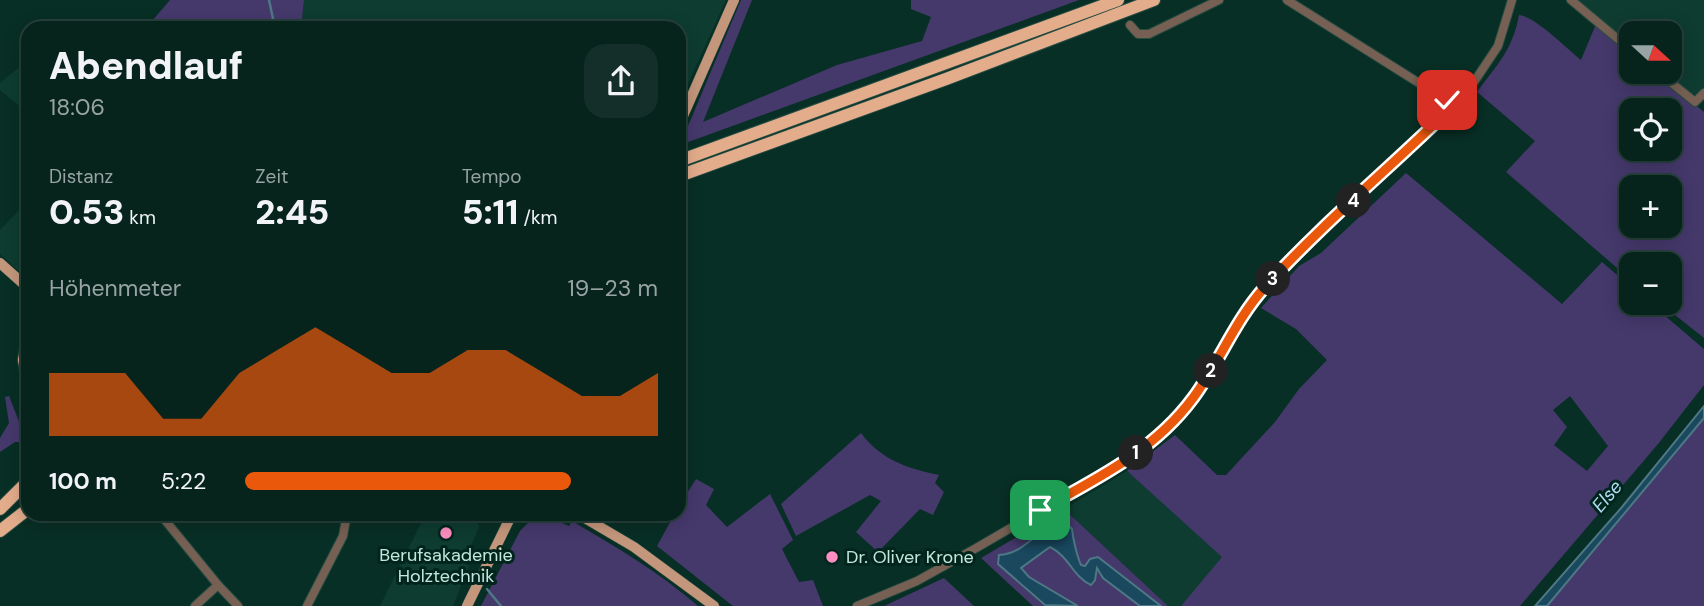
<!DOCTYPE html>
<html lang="de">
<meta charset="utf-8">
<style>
:root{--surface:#06231c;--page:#142f29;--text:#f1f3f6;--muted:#98a4a3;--line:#27403b;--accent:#ea580c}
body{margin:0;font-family:"DM Sans",sans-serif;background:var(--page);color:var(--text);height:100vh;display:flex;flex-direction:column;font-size:26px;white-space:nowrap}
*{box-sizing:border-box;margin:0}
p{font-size:23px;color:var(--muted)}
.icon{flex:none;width:38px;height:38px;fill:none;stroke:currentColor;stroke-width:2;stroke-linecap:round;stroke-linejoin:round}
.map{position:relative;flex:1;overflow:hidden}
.panel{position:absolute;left:21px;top:21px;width:665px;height:500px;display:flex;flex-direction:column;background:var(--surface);border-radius:21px;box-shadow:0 4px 18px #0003,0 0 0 2px var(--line)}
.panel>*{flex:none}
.needle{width:46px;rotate:111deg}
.controls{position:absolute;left:1619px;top:21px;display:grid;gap:14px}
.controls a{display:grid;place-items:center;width:63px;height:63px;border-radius:14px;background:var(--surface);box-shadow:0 4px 18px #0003,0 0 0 2px var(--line);font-size:35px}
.pin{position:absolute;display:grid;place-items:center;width:60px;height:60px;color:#fff;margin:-30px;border-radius:14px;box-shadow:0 4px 10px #0006}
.km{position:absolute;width:35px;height:35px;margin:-18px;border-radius:50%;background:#222;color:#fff;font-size:19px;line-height:35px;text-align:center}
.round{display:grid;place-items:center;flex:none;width:74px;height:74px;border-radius:21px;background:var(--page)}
.head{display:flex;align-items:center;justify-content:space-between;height:119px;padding:0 28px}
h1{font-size:38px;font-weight:800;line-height:52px}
.metrics{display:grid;grid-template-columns:repeat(3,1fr);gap:10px;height:119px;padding:7px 28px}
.metrics div{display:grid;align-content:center}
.metrics b{font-size:35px;font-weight:800}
.metrics small{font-size:19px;font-weight:400}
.metrics p{font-size:19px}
.chart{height:196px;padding:14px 28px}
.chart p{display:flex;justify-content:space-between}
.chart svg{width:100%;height:126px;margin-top:7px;fill:var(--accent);opacity:.7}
ul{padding:0 28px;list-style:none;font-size:23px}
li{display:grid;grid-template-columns:112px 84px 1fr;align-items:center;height:52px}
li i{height:18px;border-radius:9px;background:var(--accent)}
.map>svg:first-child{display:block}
.built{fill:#0e3c31}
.green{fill:#45396c;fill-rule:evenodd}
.water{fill:#19485f;stroke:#4d7884;stroke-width:2}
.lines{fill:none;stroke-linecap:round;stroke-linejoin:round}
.stream{stroke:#4d7884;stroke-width:2.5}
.minor-casing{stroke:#264c42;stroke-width:10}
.major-casing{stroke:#264c42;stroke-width:11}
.highway-casing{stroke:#264c42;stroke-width:14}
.minor{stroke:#766053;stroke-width:8}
.major{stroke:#c4977c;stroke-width:10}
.highway{stroke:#e3ad8c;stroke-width:12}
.route-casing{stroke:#fff;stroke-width:14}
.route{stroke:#ea580c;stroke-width:9}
.poi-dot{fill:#fd8ec0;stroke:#00251c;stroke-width:2.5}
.labels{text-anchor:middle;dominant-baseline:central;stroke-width:6;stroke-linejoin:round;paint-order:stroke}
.poi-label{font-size:18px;fill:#c5e7db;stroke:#00251c}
.water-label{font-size:19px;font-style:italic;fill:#b1dbf2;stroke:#00251c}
</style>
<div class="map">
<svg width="1704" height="606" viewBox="0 0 1704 606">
<rect width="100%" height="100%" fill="#082f25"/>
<g class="built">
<path d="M304,0h422l-47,104v-76h-378z"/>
<path d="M1577,0h127v88l-6,7 -8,-2 -26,-21h6v-39h-39v12z"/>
<path d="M28,60v53l-28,-23v-7z"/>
<path d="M28,201v79l-28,-26v-24z"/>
<path d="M1127,471l96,86 -42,49h-13l-104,-97z"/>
<path d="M425,515h40l11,3 3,9 -15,36 5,3 -16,40h-73z"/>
</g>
<g class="green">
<path d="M170,0h134l-3,28h-155z"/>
<path d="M741,0h11l-49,122 134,-57 85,-24 9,-24 -20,-8v-9h168l-399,145z"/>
<path d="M1519,15c17,2 48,34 62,45l15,-36 35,28v20h24l49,40v226l-44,-35h10v-39h-39v16l-125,-108 29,-31 -58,-49c20,-27 36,-43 42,-77zM1631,110h39v39h-39zM1631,187h39v39h-39z"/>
<path d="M1406,173l156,131 40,-42 29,25v16h19l54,46v36l-46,59 -138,162h-339l41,-49 -95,-86 48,-36 42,40h9l49,-53 24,-33 28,-29 -31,-31 -35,-21 38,-42 22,-13zM1570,396l38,50 -21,25 -33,-26 13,-18 -14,-17z"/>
<path d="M9,396l11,28 1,18h-6l-15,10v-14l9,-15 -4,-26z"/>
<path d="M1704,418v188h-157z"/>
<path d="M861,433c19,26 47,36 78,42l-4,8 9,9 -11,23 -13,-6 -42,43 -22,-20 25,-31 -11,-6 -74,41 -15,-32z"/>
<path d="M696,479l18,10 -8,16 21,22 43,-33 23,46 -11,9 17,33 14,-2 10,26h-90l-76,-60 17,-31 5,-1v-8z"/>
<path d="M1064,509l104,97h-7l-9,-4 -48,-39 -16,-2 -3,5 -4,-1c-2,-4 -9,-27 -9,-32l-20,-8c-17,16 -38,23 -54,39l41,37 6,4 12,1h-24l-52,-48z"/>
<path d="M546,516l23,10 3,-5c44,26 87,51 126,85h-217l39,-75 8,-8z"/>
<path d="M1050,546c9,5 17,10 22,19 7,11 5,14 19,19l6,-17 6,11 37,28h-62l-49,-29 -8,-10z"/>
<path d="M944,578l30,28h-90z"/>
</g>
<g class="water">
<path d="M1704,406v12l-157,188h-12l87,-99z"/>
<path d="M1058,522l9,2 5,5c1,10 5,27 9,36l4,1 5,-7 8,-2 63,49h-21l-37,-28 -6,-10 -2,12 -4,5c-19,-9 -21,-28 -41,-38l-29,21 8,9 49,29 -33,-1 -47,-41 1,-9c25,-1 38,-25 59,-33z"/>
</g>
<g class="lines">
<g class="stream">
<path d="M269,0l6,28"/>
<path d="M487,589l14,17"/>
</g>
<defs>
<g id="minor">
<path d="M1287,0l159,100 6,7"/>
<path d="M1571,0l60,50"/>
<path d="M1130,25l8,9h11l70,-34"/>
<path d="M1658,72l37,30 9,-9"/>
<path d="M160,514l58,71 20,21"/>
<path d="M195,606l23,-21"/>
<path d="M307,606l36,-70 4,-22"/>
<path d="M857,606l60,-25 61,-34 139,-81 27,-18 28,-24 22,-27 37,-62 34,-48 205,-199 28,-42 14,-46"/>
</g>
<g id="major">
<path d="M679,125l55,-125"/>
<path d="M0,263l28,25"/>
<path d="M578,514l56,33 80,59"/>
<path d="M467,606l45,-92"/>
</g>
<g id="highway">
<path d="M679,161l439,-161"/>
<path d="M679,176l267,-97 208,-79"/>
<path d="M28,338l-4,22 4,21"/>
<path d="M0,509l28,-28"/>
<path d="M0,531l28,-22"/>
</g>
</defs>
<use href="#minor" class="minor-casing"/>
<use href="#major" class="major-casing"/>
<use href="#highway" class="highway-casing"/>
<use href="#minor" class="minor"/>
<use href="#major" class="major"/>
<use href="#highway" class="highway"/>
</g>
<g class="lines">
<defs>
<path id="route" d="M1040,510c56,-31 114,-59 153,-112 26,-35 42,-78 72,-111 58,-64 126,-120 187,-180l-5,-7"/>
</defs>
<use href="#route" class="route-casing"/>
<use href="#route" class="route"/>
</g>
<g class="poi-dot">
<circle cx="446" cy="533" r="7"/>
<circle cx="832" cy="557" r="7"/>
</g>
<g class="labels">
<g class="poi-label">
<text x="446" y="555">Berufsakademie<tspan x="446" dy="21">Holztechnik</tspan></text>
<text x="846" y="557" text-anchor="start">Dr. Oliver Krone</text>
</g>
<g class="water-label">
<text transform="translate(1607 496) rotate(-50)">Else</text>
</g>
</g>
</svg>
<div class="controls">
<a><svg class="needle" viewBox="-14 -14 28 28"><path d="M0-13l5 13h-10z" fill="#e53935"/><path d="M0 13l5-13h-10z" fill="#98a4a3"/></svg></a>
<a><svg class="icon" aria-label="locate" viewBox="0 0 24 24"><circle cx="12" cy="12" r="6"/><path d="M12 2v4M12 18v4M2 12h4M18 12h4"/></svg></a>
<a>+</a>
<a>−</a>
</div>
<div class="pin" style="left:1040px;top:510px;background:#1e9e55"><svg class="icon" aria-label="arrive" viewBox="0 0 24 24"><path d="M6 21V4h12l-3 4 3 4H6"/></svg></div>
<div class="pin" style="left:1447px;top:100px;background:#d93025"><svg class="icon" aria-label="check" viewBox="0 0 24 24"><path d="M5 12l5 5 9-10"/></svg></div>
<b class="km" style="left:1136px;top:453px">1</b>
<b class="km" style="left:1211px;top:371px">2</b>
<b class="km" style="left:1273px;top:279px">3</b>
<b class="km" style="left:1354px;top:201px">4</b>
<section class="panel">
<div class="head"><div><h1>Abendlauf</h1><p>18:06</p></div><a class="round"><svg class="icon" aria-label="share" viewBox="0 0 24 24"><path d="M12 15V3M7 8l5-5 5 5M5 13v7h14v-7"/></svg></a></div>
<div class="metrics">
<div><p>Distanz</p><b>0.53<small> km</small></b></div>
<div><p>Zeit</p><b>2:45</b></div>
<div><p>Tempo</p><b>5:11<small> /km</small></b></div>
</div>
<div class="chart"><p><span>Höhenmeter</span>19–23 m</p>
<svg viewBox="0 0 160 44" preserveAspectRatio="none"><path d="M0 44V22L10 22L20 22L30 38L40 38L50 22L60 14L70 6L80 14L90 22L100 22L110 14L120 14L130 22L140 30L150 30L160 22V44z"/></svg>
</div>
<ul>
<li><b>100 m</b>5:22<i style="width:79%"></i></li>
</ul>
</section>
</div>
